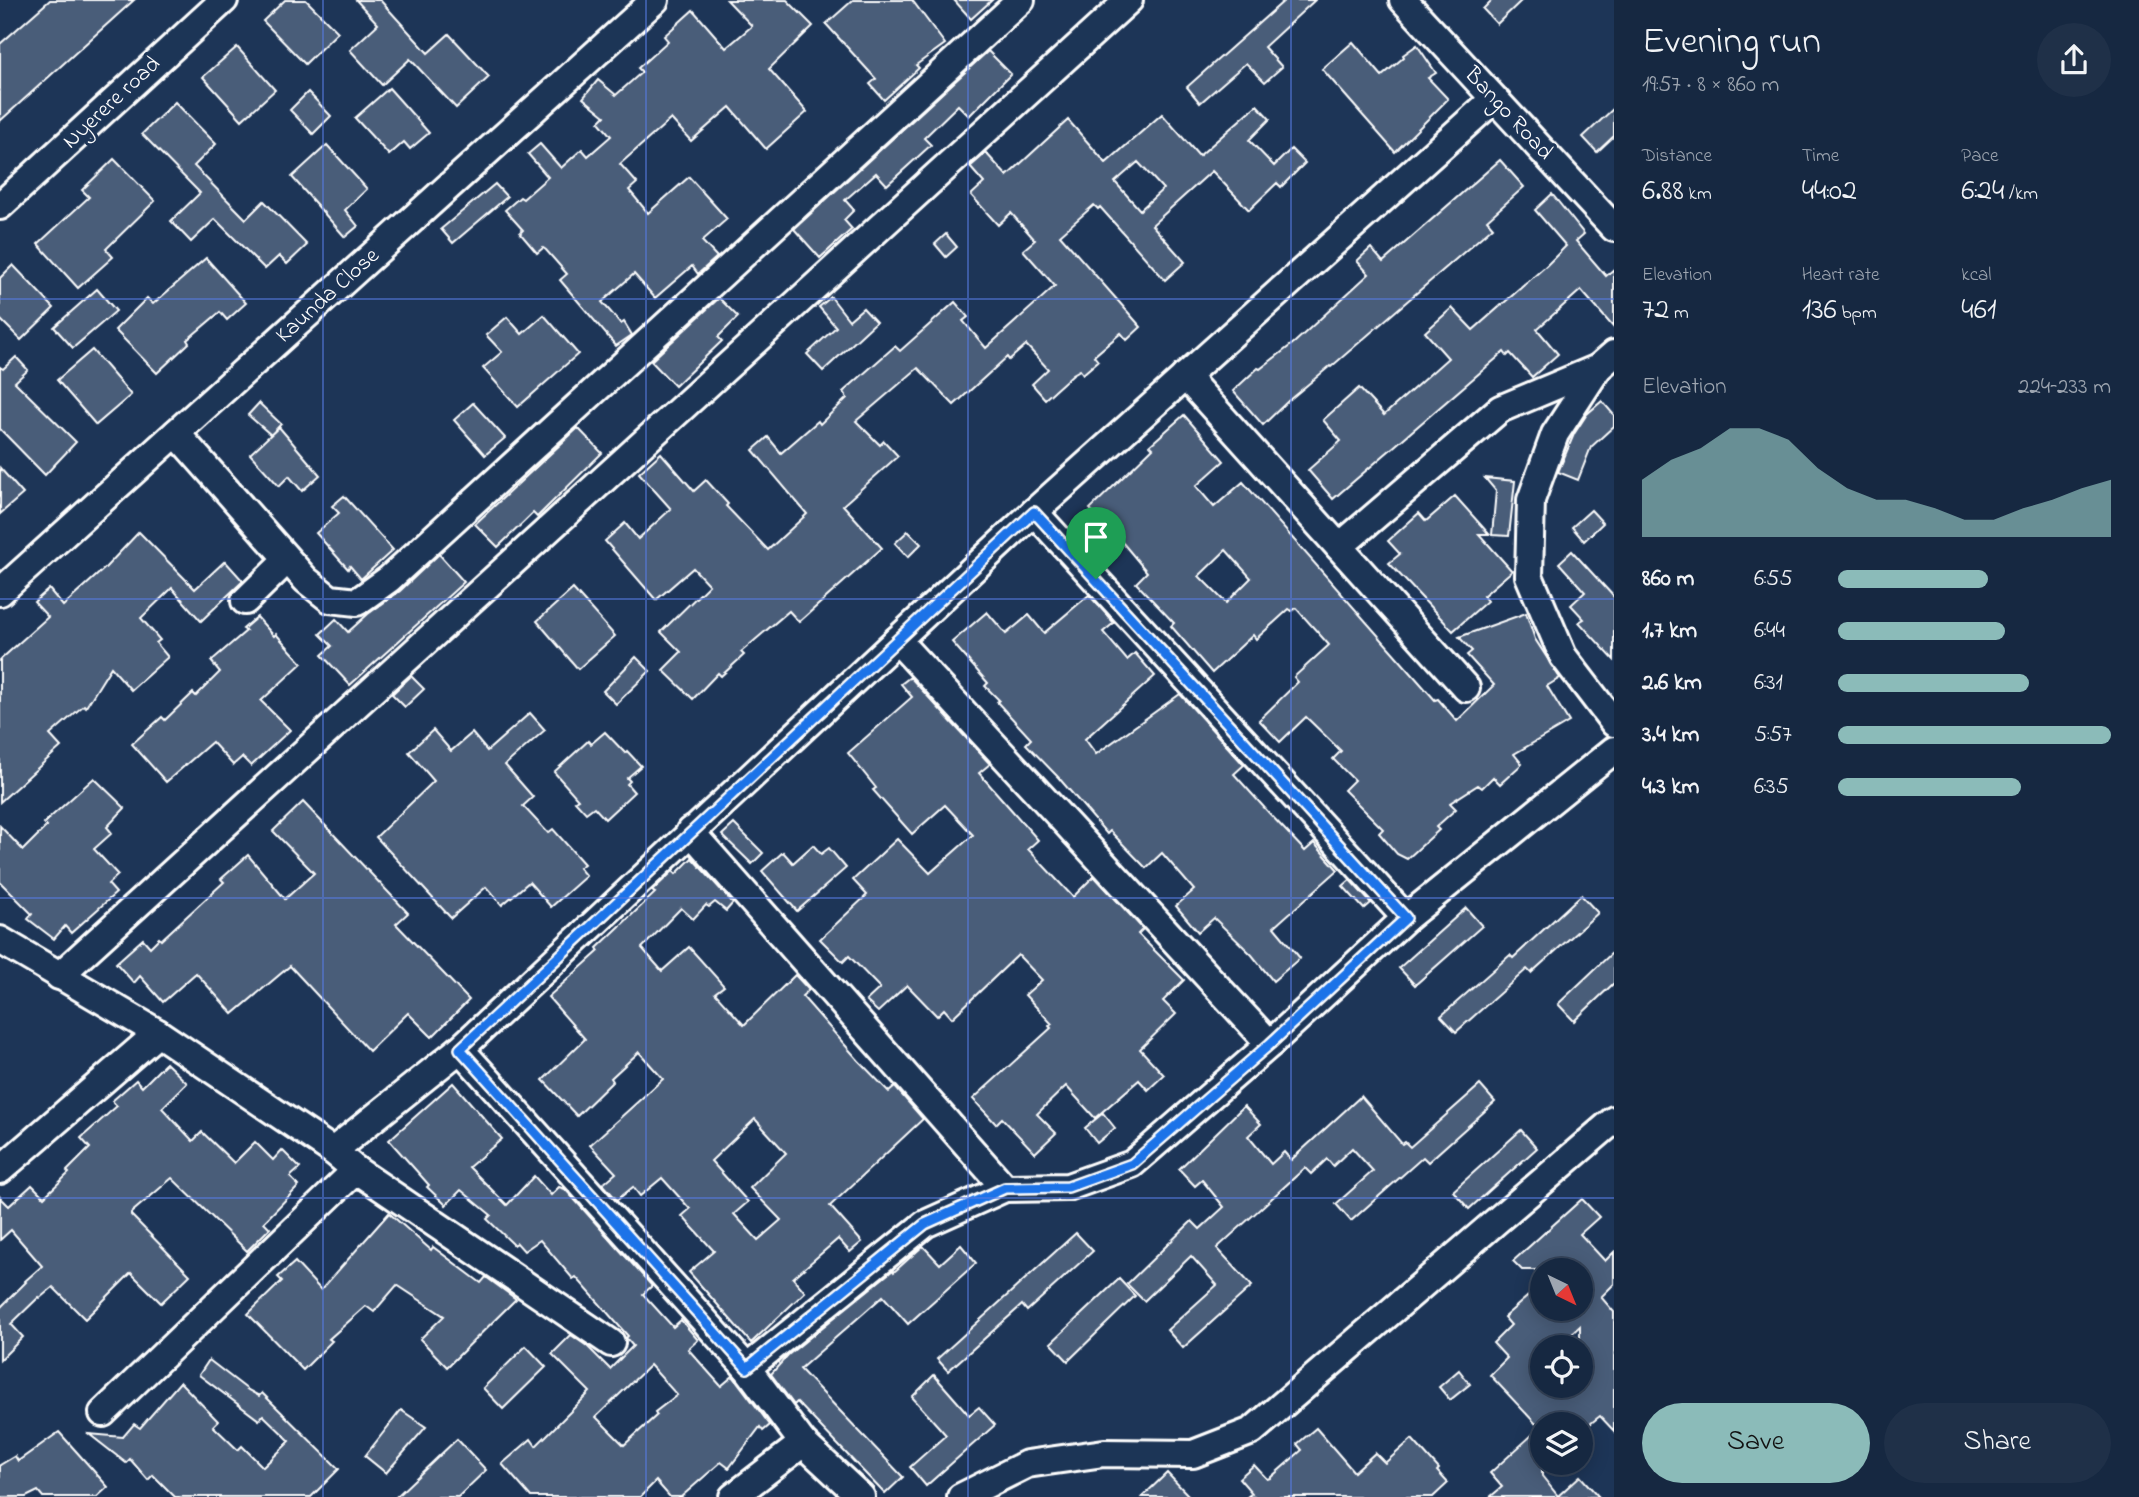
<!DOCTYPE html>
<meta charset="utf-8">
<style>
:root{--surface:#162841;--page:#1f3048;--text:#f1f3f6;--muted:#9ea6b1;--line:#35445a;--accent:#8bbbb9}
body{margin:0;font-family:"Indie Flower",sans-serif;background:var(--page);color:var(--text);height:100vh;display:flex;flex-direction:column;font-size:26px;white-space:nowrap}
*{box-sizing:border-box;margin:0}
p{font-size:23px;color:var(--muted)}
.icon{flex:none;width:38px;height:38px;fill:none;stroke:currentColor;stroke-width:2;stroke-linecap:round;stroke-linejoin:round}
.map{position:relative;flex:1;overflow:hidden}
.sheet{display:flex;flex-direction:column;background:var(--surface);width:525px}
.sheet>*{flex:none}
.needle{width:46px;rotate:137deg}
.buttons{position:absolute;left:1530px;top:1258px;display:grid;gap:14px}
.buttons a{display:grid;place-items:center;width:63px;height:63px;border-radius:50%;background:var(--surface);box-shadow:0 4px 18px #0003,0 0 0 2px var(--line);font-size:35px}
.pin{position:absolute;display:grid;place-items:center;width:60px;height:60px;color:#fff;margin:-72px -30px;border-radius:50% 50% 50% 0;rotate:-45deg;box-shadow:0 0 7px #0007}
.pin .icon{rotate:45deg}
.round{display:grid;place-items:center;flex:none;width:74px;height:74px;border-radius:37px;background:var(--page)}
.summary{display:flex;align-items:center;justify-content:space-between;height:119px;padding:0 28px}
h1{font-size:38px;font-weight:600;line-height:52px}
.metrics{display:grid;grid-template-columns:repeat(3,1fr);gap:10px;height:119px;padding:7px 28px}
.metrics div{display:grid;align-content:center}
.metrics b{font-size:30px;font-weight:600}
.metrics small{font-size:19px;font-weight:400}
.metrics p{font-size:19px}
.chart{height:196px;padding:14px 28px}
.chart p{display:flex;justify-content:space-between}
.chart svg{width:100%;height:126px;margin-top:7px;fill:var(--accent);opacity:.7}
.action{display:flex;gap:14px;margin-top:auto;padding:14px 28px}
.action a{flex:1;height:80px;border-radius:42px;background:var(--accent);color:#111;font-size:28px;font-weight:600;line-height:80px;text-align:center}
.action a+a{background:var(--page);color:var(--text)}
ul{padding:0 28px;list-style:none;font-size:23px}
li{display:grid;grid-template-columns:112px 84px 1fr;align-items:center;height:52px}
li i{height:18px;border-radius:9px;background:var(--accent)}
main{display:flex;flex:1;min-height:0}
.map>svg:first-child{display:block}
.building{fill:#4a5d79;stroke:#fff;stroke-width:2;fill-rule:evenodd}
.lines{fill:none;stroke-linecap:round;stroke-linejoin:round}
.minor-casing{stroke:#fff;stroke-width:32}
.minor{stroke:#1d3557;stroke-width:26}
.route-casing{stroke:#fff;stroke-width:14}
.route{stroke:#1a73e8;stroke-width:9}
.grid{fill:none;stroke:#567ae2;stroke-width:2;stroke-opacity:0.55}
.labels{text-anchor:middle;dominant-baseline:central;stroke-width:6;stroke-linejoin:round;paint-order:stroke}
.street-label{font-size:23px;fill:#fff;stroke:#1d3557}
</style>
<main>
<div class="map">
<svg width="1614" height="1497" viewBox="0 0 1614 1497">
<rect width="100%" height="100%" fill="#1d3557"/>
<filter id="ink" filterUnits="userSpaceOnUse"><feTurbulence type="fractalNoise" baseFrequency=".0143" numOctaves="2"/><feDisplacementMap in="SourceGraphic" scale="14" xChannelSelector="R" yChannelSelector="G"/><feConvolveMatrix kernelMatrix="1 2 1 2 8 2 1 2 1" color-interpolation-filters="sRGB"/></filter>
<g filter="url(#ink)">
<g class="building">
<path d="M50,0h84l-134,121v-77z"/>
<path d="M285,0h21l32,32 -33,32 -42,-43z"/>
<path d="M356,0h24l48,53 21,-19 40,43 -33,31 -46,-49 -28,26 -32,-35 28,-26z"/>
<path d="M727,0h60l26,26 -44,43 38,43 -41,37 -36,-42 -39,34 -20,-22 -51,45 17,19 -8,7 19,23 41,-36 38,42 -25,22 15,16 -19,17 -6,-8 -37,32 -21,-24 -32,28 19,22 3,-2 8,13 -16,11 -56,-66 7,-6 -21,-24 -3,-2 -6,5 -17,-20 3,-3 -18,-20 15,-13 3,2 25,-22 -20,-23 12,-10 21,24 21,-19 6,7 23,-20 -12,-14 6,-6 -22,-18 15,-18 18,15 26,-23 -4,-4 30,-27 -4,-5 29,-26 33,38 26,-22z"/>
<path d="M853,0h59l33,44 -29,21 3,3 -35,32 -14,-16 6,-5 -50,-55z"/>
<path d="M954,0h38l-21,19z"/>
<path d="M1285,0h30l-51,47 18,20 -17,15 -19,-19 -46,40 -13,-16z"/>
<path d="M1492,0h30l-25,24 -14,-15z"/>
<path d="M1353,42l29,34 22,-19 -1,-2 14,-10 19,28 -8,5 20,21 -53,53 -73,-83z"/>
<path d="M237,47l38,43 -33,30 -39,-43z"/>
<path d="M988,51l23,23 -42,42 -11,-11 -34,33 7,7 -44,40 -11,-12 -31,27 9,10 -10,10 8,9 -32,29 -26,-29z"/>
<path d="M389,88l40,45 -19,16 -6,-7 -15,13 -34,-37z"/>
<path d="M308,92l23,24 -18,18 -23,-24z"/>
<path d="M175,102l41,42 -22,22 52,53 18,-18 43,44 -20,19 -8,-8 -14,13 -50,-50 -24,23 -20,-21 29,-28 -58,-59z"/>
<path d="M1257,105l13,14 -21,21 25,26 17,-17 14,14 -24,24 -4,-4 -28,27 -37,-39 -60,54 33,37 -20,18 -65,-73 -2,2 -4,-4 -34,30 81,92 -14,13 -6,-7 -27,23 4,5 -15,13 -3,-4 -7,4 -28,25 -13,-15 16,-15 -22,-24 -17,15 -2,-3 -53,48 -36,-37 -62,53 24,24 4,-4 14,15 -55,49 39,43 -83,74 -10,-11 -48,41 3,3 -23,21 -3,-3 -25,26 -30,-29 18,-18 -20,-20 48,-47 -16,-17 -37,32 -51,-59 20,-18 13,16 33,-30 -32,-36 22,-20 33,38 12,-11 22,24 -2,2 42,44 39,-36 -54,-64 15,-13 13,16 37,-32 2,3 27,-26 -4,-6 52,-46 5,5 55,-49 13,15 -5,4 23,27 69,-62 -32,-36 12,-10 -24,-27 -13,12 -27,-30 13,-12 -14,-16 16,-14 21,23 61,-56 38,43 56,-49 37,42zM1138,162l25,27 -23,21 -25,-28z"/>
<path d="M1614,108v28l-17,16 -14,-15z"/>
<path d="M327,145l40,44 -22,21 13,16 -13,11 -53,-60z"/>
<path d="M114,159l41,42 -49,48 7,8 -35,31 -40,-44 51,-47 -7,-7z"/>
<path d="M1500,160l24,27 -37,33 6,7 -162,140 -1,-1 -42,35 -25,24 -30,-34 25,-23 2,1 35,-27 74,-68 -12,-13 14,-13 12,14z"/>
<path d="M495,184l12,13 -54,46 -12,-14z"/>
<path d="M1552,194l32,40 -8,7 30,35 8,-7v59l-33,-38 -44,39 21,25 -26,23 -22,-24 -3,3 -3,-4 -171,147 -25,-29 33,-29 -18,-21 36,-32 25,27 64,-57 -23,-26 27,-24 21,22 74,-65 19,-19 -31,-36z"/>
<path d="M946,234l11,13 -11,10 -11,-13z"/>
<path d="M206,258l40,45 -19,17 -7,-8 -33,28 2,3 -32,30 -42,-43 32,-32 6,6z"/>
<path d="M13,265l41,43 -33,32 -21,-21v-41z"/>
<path d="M97,289l19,22 -43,37 -19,-21z"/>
<path d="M831,297l18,23 14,-12 13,14 -53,49 -16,-17 29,-27 -17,-20z"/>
<path d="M719,298l19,19 -20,20 4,4 -47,45 -24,-25z"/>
<path d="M544,315l34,39 -60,53 -35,-39 19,-16 -16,-17 21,-18 15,17z"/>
<path d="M92,350l39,45 -35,30 -39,-45z"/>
<path d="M16,357l12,13 -13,12 61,60 -31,33 -45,-46v-62l3,2z"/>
<path d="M1602,401l12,14v11l-23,21 -13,33 -20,-8 16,-38 13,-20z"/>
<path d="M259,403l22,21 -10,11 -23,-20z"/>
<path d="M473,403l32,35 -20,17 -31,-35z"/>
<path d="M1184,415l40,46 -28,25 18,21 29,-25 192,218 3,-1 19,22 37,-36 -27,-30 5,-4 -13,-14 67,-24 9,26 25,39 -13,8 22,36 -55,32 8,10 -22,20 -7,-7 -11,11 -4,-3 -28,18 6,6 -20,18 3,3 -32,29 -10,-5 -18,-21 4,-4 -39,-39 10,-10 -21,-21 8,-8 -35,-34 -26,25 -21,-22 39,-38 -4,-5 35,-32 -33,-37 -4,3 -3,-2 -33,30 -3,-4 -41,38 -41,-47 3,-3 -38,-40 11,-11 -30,-36 -20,17 -16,-18 19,-16 -10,-10 63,-61 -3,-3zM1226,550l25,28 -25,25 -27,-27z"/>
<path d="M279,427l41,48 -18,16 -13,-15 -10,10 -29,-32z"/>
<path d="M578,428l24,25 -65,64 -4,-4 -35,34 -23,-23z"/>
<path d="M0,468l23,26 -23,20z"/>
<path d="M1485,478l30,3 -6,55 -17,-1 4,-44z"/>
<path d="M344,496l49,54 -32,29 -11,-13 -2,3 -32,-36 23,-20 -7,-7z"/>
<path d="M1455,496l34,38h-10l33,37 -29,25 4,5 -34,30 -64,-68 11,-9 -12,-13 31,-28 7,8z"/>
<path d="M1591,510l12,13 -19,18 -12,-14z"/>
<path d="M908,531l13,13 -13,13 -13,-14z"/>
<path d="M139,532l56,57 30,-28 18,20 -42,40 -29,-33 -31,30 19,22 -4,3 12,14 -37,33 -20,-23 -25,40 -2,-2 -34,30 11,12 -61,55v-142l48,-43 -14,-15 15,-13 14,17 42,-38z"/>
<path d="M1572,551l42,46v63l-35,-38 5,-3 -13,-14 14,-13 -26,-29z"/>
<path d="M439,554l25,28 -114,103 -28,-30 10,-9 -12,-12 16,-15 12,13 20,-18 32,-23z"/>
<path d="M573,589l42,47 -37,33 -41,-48z"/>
<path d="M1089,595l25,28 -11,9 24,28 8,-7 20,23 -70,63 11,15 84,-60 64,71 -10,9 36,40 35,37 9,-8 24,27 -64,57 26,31 -27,23 -21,-26 -38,-37 -16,14 -22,-26 18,-16 -32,-37 -16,15 -36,-37 -3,3 -49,-57 -32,-33 5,-5 -34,-37 2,-2 -14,-14 3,-3 -36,-41 35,-30 19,22 23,-19 15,18z"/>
<path d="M257,617l17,19 2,-2 26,29 -41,38 29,29 -39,36 -9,-9 -9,8 -21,-23 -46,40 -34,-38 30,-27 3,3 28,-27 3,3 24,-24 -9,-11 35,-30 -3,-2z"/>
<path d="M636,657l14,14 -34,33 -13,-13z"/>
<path d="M411,676l13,13 -19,18 -13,-13z"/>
<path d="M910,677l80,87 -11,9 59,67 -10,9 45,48 21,-21 49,53 -5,5 46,46 -21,21 13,13 -36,35 24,26 -16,15 -9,-10 -44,38 -29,-32 -29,28 19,19 -21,20 -33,-35 -6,6 -23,-25 78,-71 -2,-2 3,-2 -27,-29 17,-15 -24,-25 -66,63 -8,-9 -7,7 -30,-31 -29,27 -12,-11 14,-13 -31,-32 -6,6 -23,-23 47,-44 -14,-15 44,-41 33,34 43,-38 -28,-30 -33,29 -39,-44 3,-2 -28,-35 64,-56 -11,-13z"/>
<path d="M530,713l15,17 -40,35 28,32 -10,9 25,27 5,-4 31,35 -5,4 7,8 -35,31 -22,-25 -27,23 -16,-18 -35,31 -75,-81 58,-56 -25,-29 24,-22 18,21 21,-18 15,18z"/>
<path d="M605,732l20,21 2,-2 14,15 -14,12 3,3 -3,3 7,8 -29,27 -11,-12 -8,6 -11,-12 3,-2 -24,-27 34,-31 3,3z"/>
<path d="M94,778l31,30 -18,19 5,6 -18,16 24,26 -10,9 8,9 -45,40 -6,-7 -11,13 -26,-20 4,-5 -32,-32v-56l23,24 24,-24 -3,-3z"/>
<path d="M303,802l105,111 -12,11 73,76 -37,37 -24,-24 -39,38 -79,-85 -57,48 -37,-41 -33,29 -23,-26 -6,7 -18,-20 27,-24 7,8 9,-9 2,2 63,-58 -3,-3 27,-24 37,44 29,-26 -41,-42z"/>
<path d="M734,824l29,29 -11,11 -30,-29z"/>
<path d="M813,845l8,9 8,-6 17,20 -49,43 -35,-40 21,-19 10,11z"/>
<path d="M692,858l41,45 -7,8 -11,-9 -6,5 -3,-2 -13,14 -12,-11 -39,40 20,23 27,-24 35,39 -9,7 29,32 51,-50 14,15 -7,6 57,65 30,31 6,-5 28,32 -93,87 32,36 -12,10 -12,-13 -45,39 12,14 -54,51 -62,-71 25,-21 -32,-35 8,-7 -28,-31 -22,18 -7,-9 -16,13 -14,-16 13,-11 -26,-28 73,-66 -24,-27 -28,26 2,3 -36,35 -34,-36 42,-41 -37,-42 51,-46 -2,-3 58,-55 -3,-2 21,-20 3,3zM755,1119l31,34 -36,35 31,32 -23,20 -24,-26 14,-12 -37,-41z"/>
<path d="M1350,880l21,23 -7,6 -21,-23z"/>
<path d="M1581,895l17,18 -67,60 -4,-4 -71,63 -15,-16 69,-61 3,3z"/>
<path d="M1466,908l16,18 -67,59 -16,-17z"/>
<path d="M1614,951v32l-40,38 -16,-17z"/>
<path d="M166,1063l21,20 -25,25 31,33 9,-9 32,31 21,-21 18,18 9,-10 18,18 -10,9 9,9 -35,36 6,6 -23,23 -75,-73 -41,35v2l59,60 -29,28 -30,-30 -46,46 -32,-32 -13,11 -1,-1 -28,27 12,13 -23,23v-52l26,-26 -1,-1 17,-15 -31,-36 -11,10v-43l9,9 23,-21 12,12 25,-24 -2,-2 23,-23 -9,-10 36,-32 -5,-5 24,-21 6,7z"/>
<path d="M453,1083l49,56 -33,28 38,38 27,-29 17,19 8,-8 6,2 87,97 -9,8 30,33 8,-7 17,20 -10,9 33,37 12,-10 37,49 -7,6 -3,-4 -31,41 -8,-6 -40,35h-11l-14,-16 -16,16h-109l-29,-33 29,-25 5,7 54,-54 -38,-38 19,-19 16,11 23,23 23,-23 -7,-8 2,-2 -52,-59 -3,2 -33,-39 -16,11 -7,-8 -3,2 -27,-26 4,-4 -30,-25 -15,15 -19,-18 2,-2 -40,-45zM650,1365l27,30 -22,17 2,3 -33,30 -28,-28z"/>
<path d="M1480,1085l15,17 -67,60 -5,-5 -72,64 -15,-17 37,-33 -21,-23 -19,18 -6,-7 -16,15 -6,-6 -88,80 35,38 -69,62 -16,-18 50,-45 -26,-29 -47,45 -17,-17 65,-63 8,8 24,-22 -22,-27 -7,6 -16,-17 65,-63 17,18 -13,12 23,28 13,-12 7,8 70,-64 41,48 3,-2 5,5z"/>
<path d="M1103,1113l12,15 -18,15 -12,-15z"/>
<path d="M1521,1130l16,18 -68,61 -16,-18z"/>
<path d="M1582,1199l17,18 -19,17 25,27 9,-9v32l-13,13 13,15v119l-14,-15 -10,8h-54l-46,-49 17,-17 -14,-15 18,-18 -7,-8 38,-33v25h38v-39h-58l-9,-9zM1580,1326v60h-38v-38h14z"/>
<path d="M389,1213l42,37 2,-3 48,36 5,-6 30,22 -69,68 -27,-28 24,-23 -47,-31 -23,27 -8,-6 -37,33 3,2 -29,29 -55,-56 34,-33 -4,-4 17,-15 26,28z"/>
<path d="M1076,1233l17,18 -66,60 -5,-6 -74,66 -11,-12z"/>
<path d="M961,1245l15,18 -68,61 -25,-28 -83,73 103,108 -18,17 -88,-92 -3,3 -23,-31 17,-19 105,-85 1,2 29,-26 17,18z"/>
<path d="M1119,1279l16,17 -67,65 -17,-18z"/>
<path d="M526,1346l20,21 -43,42 -20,-21z"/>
<path d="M209,1360l39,30 11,6 3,-3 77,76 -28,28h-136l-22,-22 -5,5 -18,-21 -4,4 -37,-29 34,3 11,-13 6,4 40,-46 38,39 -5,5 25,24 4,-4 21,21 27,-26 -27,-26 -4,5 -60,-45z"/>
<path d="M1459,1370l11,14 -20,16 -11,-13z"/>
<path d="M934,1375l35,40 10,-8 16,18 -69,61 -16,-19 36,-32 -34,-38z"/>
<path d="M401,1410l25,17 -40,46 -21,-17z"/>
<path d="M1542,1426v50l16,20 22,-20 19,21h-109l12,-10 -12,-14z"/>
<path d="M1316,1428l38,44 21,-19 10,10 27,-24 27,30 -2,2 11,12 -15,14h-186l5,-4 -13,-15 15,-13 13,14 3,-1 32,-28 -5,-6z"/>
<path d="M59,1432l49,55 -11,10h-54l-5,-6 -12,6h-26v-32l15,-9 3,5z"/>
<path d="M457,1439l29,31 -28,27h-62z"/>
<path d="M1167,1473l23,24h-48z"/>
</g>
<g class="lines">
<defs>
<g id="minor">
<path d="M1403,0l211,228"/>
<path d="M0,206l224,-206"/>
<path d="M1614,354l-16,14 -43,66 -24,66 -2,76 34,80 51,67"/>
<path d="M1185,376l281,312"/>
<path d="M176,433l130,147 24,19 27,3 32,-23 632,-579"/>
<path d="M1034,512l372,406"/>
<path d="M1339,547l161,-138 98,-41"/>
<path d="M0,592l655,-592"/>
<path d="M245,601l42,-41"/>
<path d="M897,640l373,404"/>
<path d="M690,831l315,357"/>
<path d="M0,940l158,93 175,118 23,19 255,173"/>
<path d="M59,976l1070,-976"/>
<path d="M460,1049l287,319 56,75 58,54"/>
<path d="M333,1151l127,-102 574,-537 460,-413"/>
<path d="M0,1170l158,-137"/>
<path d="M747,1368l178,-144 80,-36 63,-1 64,-23 138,-120 136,-126 208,-168"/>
<path d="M103,1413l253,-243"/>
<path d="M733,1497l70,-54"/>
<path d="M961,1497l66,-33 77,-11 89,1 59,-23 362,-311"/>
</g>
</defs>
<use href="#minor" class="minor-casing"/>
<use href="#minor" class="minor"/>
</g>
</g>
<g class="lines" filter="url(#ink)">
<defs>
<path id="route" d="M1034,512l372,406 -136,126 -138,120 -64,23 -63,1 -80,36 -178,144 -287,-319z"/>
</defs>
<use href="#route" class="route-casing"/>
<use href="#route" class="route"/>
</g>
<path class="grid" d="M323,0v1497M646,0v1497M968,0v1497M1291,0v1497M0,299h1614M0,599h1614M0,898h1614M0,1198h1614"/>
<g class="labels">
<g class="street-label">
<text transform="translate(112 103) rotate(-43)">Nyerere road</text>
<text transform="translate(1508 114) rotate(47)">Bango Road</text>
<text transform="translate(328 296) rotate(-42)">Kaunda Close</text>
</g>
</g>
</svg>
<div class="buttons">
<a><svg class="needle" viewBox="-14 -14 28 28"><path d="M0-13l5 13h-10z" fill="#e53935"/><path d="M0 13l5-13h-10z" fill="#9ea6b1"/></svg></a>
<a><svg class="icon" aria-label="locate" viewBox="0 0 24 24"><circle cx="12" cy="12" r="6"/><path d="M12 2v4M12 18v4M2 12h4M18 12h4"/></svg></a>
<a><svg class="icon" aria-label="layers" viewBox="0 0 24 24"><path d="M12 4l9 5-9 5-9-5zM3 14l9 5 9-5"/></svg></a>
</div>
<div class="pin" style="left:1096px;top:579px;background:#1e9e55"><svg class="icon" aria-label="arrive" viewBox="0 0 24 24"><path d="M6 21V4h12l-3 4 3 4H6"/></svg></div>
</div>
<section class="sheet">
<div class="summary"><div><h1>Evening run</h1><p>19:57 · 8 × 860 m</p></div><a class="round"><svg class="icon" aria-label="share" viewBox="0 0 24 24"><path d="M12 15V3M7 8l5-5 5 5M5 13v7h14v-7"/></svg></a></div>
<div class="metrics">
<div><p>Distance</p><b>6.88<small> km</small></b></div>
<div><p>Time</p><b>44:02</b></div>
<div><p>Pace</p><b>6:24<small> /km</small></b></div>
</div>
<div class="metrics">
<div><p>Elevation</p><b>72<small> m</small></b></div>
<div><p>Heart rate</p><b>136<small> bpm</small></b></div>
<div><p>kcal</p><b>461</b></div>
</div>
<div class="chart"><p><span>Elevation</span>224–233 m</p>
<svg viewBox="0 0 160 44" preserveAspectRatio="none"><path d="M0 44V24L10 17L20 13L30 6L40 6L50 10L60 20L70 27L80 31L90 31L100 34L110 38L120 38L130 34L140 31L150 27L160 24V44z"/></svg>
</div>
<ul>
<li><b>860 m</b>6:55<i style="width:55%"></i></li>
<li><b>1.7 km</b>6:44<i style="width:61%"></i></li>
<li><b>2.6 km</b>6:31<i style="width:70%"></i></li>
<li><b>3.4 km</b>5:57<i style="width:100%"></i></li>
<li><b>4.3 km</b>6:35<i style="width:67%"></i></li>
</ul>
<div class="action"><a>Save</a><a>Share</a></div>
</section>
</main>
